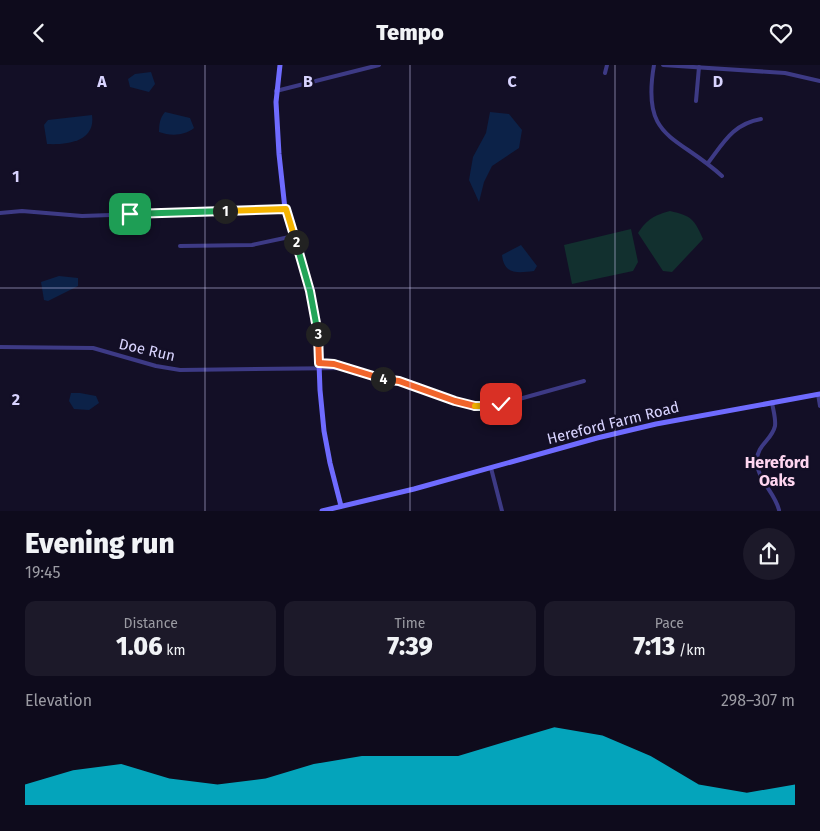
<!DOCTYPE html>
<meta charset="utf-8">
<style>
:root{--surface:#0e0b1c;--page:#1c1929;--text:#f1f3f6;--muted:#9b9ba3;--accent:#00e5ff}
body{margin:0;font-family:"Fira Sans",sans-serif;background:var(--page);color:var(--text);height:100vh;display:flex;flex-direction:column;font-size:19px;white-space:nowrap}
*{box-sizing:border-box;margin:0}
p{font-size:16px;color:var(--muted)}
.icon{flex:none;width:28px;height:28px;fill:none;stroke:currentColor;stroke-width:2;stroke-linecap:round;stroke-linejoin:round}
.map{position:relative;height:446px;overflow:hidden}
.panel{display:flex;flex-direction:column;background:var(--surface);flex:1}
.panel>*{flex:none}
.pin{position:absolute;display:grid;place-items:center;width:42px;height:42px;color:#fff;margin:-21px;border-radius:10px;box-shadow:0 2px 8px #0006}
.km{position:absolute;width:25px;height:25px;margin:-12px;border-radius:50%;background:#222;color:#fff;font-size:14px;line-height:25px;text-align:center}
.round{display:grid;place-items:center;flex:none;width:52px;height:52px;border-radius:26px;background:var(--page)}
.summary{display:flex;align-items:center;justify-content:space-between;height:85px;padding:0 25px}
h1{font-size:28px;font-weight:800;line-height:38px}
.figures{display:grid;grid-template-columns:repeat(3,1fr);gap:8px;height:85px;padding:5px 25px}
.figures div{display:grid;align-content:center;border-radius:10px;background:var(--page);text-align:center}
.figures b{font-size:25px;font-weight:800}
.figures small{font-size:14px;font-weight:400}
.figures p{font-size:14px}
.chart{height:140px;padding:10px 25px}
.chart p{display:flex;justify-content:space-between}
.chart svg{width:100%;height:90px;margin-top:5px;fill:var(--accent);opacity:.7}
header{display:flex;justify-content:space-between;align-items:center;height:65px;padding:0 25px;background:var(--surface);font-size:22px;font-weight:800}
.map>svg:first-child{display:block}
.green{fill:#12302f}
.water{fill:#0c2248}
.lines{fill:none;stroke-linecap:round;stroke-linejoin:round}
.street{stroke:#3d3a85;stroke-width:4}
.secondary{stroke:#6f6bff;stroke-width:5}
.split-1-casing{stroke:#fff;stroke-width:10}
.split-2-casing{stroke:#fff;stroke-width:10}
.split-3-casing{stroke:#fff;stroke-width:10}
.split-4-casing{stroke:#fff;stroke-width:10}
.split-5-casing{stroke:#fff;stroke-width:10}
.split-6-casing{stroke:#fff;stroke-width:10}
.split-1{stroke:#22a559;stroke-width:6}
.split-2{stroke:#f5b400;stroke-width:6}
.split-3{stroke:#22a559;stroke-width:6}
.split-4{stroke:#f0652b;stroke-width:6}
.split-5{stroke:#f0652b;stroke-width:6}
.split-6{stroke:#f5b400;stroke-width:6}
.grid{fill:none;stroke:#d9d4ff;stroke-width:1;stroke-opacity:0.55}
.labels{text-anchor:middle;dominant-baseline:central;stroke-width:5;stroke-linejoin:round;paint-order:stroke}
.street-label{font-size:15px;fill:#d9d4ff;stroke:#130f26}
.neighbourhood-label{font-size:16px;font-weight:bold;fill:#ffd6f0;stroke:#130f26}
.grid-label{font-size:16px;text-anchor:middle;font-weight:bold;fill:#d9d4ff;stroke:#130f26;stroke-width:5;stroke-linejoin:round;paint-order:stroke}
</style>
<header><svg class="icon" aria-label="back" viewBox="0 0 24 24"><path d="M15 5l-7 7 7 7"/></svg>Tempo<svg class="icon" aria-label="heart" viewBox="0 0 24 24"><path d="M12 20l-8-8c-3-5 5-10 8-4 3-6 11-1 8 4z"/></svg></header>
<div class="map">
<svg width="820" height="446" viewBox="0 0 820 446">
<rect width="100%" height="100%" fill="#130f26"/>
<g class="green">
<path d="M670,146c22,5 24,8 33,28l-31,33 -9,-1 -25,-38c9,-14 17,-18 32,-22z"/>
<path d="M631,164l7,33 -5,9 -61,13 -8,-39z"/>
</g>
<g class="water">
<path d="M151,7l4,12 -6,8 -19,-5 -2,-8 7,-5z"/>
<path d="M165,47l25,6 4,10c-10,8 -24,8 -35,4 0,-8 1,-14 6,-20z"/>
<path d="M490,47l19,2 13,16 -3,18 -27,18 -8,16 -5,20 -10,-22 4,-23 13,-24z"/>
<path d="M92,50c4,27 -26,30 -45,29l-3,-19 4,-5z"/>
<path d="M521,180l16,21 -3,5c-16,2 -30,4 -32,-16z"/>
<path d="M59,211l19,2v8l-30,15 -4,-1 -3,-18z"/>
<path d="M71,328h9l16,3 3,7 -10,7 -15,-1 -5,-8z"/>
</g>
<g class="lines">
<g class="street">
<path d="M654,0c-13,75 22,69 68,111"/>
<path d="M663,0l122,8 35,8"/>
<path d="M605,8l2,-8"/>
<path d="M276,26l103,-26"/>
<path d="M696,36l3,-34"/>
<path d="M708,98c16,-21 25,-39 53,-44"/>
<path d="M0,148l22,-2 60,5 203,-7"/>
<path d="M180,181l72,-1 42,-9"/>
<path d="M0,282l93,1 63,18 24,4 166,-2"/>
<path d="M319,298l16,1 46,14 18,3 71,24 14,1 17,-2 83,-23"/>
<path d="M378,311l20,2 19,7"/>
<path d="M818,329l2,12"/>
<path d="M772,337c1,8 4,16 3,24 -3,14 -18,19 -18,34 -1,19 18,32 22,50"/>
<path d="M491,403l11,43"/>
</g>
<g class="secondary">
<path d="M280,0l-4,37 3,52 6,55 25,82 8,45 2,54 4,41 6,32 11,43"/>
<path d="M322,446l92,-22 183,-51 59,-14 164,-30"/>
</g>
</g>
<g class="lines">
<defs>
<path id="split-1" d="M130,149l95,-3"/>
<path id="split-2" d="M225,146l61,-2 10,33"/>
<path id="split-3" d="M296,177l14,49 8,43"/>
<path id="split-4" d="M318,269l1,29 15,1 49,15"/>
<path id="split-5" d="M383,314l16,2 56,20 20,5"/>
<path id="split-6" d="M475,341h16l10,-2"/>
</defs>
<use href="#split-1" class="split-1-casing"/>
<use href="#split-2" class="split-2-casing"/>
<use href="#split-3" class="split-3-casing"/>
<use href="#split-4" class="split-4-casing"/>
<use href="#split-5" class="split-5-casing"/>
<use href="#split-6" class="split-6-casing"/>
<use href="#split-1" class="split-1"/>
<use href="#split-2" class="split-2"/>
<use href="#split-3" class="split-3"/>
<use href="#split-4" class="split-4"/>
<use href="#split-5" class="split-5"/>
<use href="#split-6" class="split-6"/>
</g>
<path class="grid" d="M205,0v446M410,0v446M615,0v446M0,223h820"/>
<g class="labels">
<g class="street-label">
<text transform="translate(147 285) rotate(13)">Doe Run</text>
<text transform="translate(613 358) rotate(-14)">Hereford Farm Road</text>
</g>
<g class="neighbourhood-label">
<text x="777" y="397">Hereford<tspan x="777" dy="18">Oaks</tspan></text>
</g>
</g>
<g class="grid-label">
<text x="102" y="22">A</text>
<text x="308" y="22">B</text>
<text x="512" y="22">C</text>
<text x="718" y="22">D</text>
<text x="16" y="117">1</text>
<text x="16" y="340">2</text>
</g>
</svg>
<div class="pin" style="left:130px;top:149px;background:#1e9e55"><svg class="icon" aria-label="arrive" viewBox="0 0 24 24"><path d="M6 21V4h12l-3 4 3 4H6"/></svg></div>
<div class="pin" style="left:501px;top:339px;background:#d93025"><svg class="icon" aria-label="check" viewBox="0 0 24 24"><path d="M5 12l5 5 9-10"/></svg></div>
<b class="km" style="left:225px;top:146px">1</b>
<b class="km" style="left:296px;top:177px">2</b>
<b class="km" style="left:318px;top:269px">3</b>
<b class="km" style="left:383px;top:314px">4</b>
</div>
<section class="panel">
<div class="summary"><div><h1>Evening run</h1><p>19:45</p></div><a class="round"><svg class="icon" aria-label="share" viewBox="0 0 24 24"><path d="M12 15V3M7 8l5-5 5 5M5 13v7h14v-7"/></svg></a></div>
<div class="figures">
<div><p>Distance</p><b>1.06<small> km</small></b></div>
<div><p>Time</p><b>7:39</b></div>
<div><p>Pace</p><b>7:13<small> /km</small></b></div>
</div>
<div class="chart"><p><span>Elevation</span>298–307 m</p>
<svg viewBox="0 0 160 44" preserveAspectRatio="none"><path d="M0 44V34L10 27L20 24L30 31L40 34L50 31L60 24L70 20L80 20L90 20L100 13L110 6L120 10L130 20L140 34L150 38L160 34V44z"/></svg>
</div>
</section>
